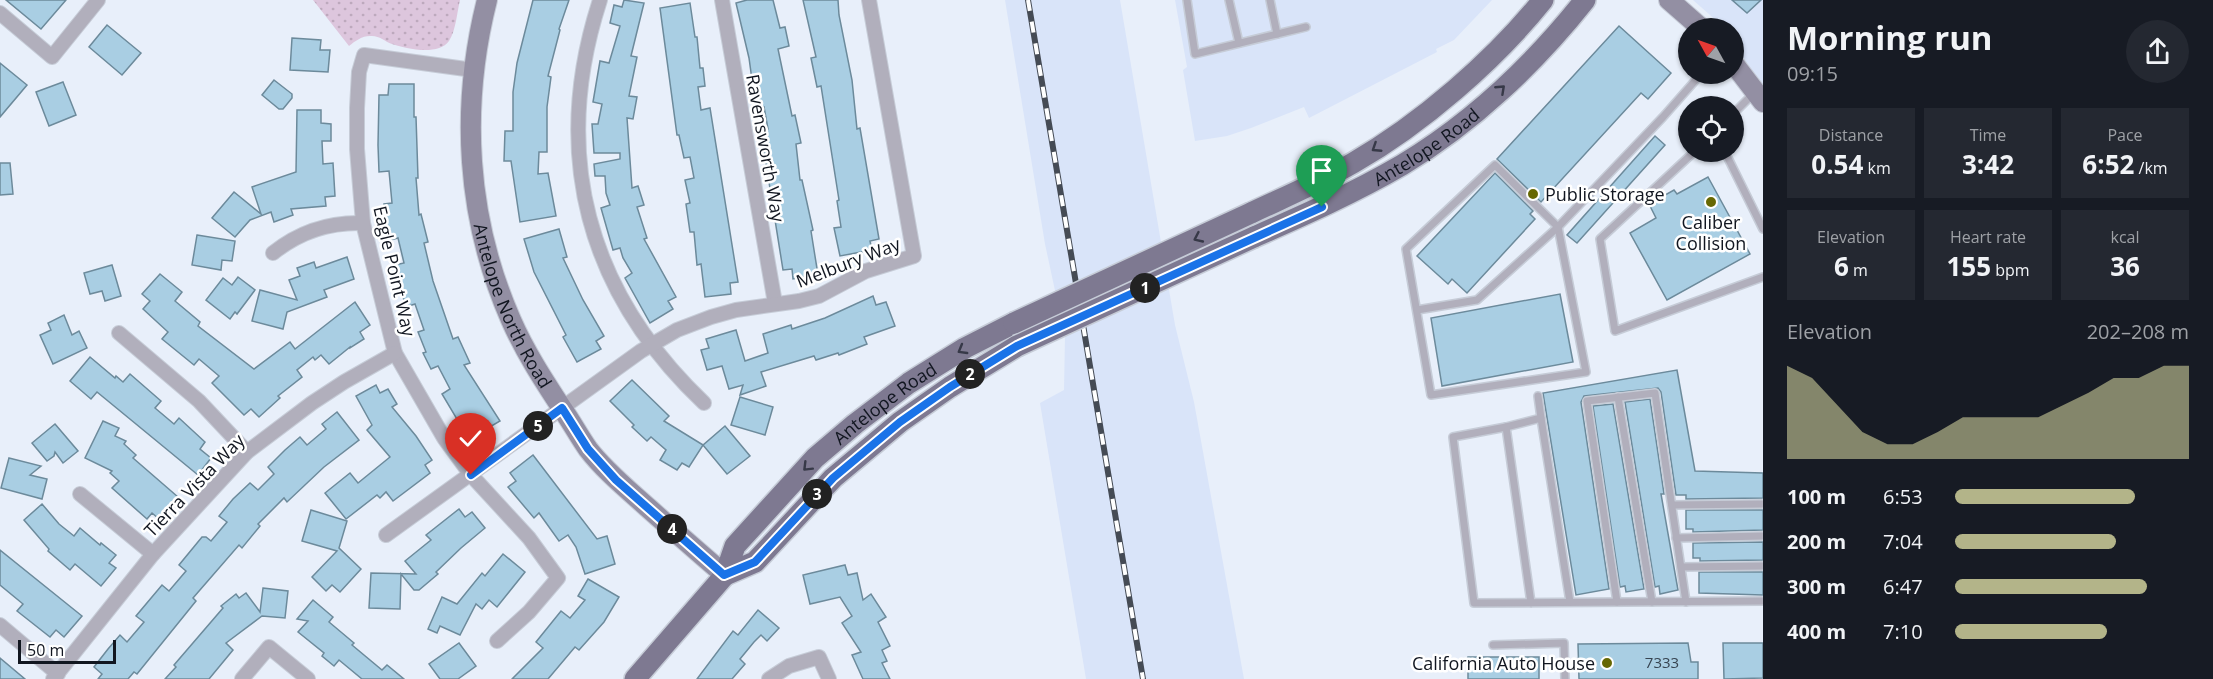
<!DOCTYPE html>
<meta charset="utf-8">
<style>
:root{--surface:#171b24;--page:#242831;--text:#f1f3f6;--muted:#9ea1a6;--accent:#b3b489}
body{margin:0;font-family:"Open Sans",sans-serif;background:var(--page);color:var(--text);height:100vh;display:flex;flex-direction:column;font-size:22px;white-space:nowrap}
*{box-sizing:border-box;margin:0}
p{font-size:20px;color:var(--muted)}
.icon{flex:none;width:33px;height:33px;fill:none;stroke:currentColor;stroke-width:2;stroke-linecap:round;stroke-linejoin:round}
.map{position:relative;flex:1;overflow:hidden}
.panel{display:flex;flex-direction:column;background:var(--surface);width:450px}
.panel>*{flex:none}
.needle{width:39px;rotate:310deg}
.buttons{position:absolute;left:1678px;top:18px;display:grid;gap:12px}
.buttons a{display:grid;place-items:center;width:66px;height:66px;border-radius:50%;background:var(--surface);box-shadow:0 2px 4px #0004;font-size:30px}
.scale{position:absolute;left:18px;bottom:15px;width:98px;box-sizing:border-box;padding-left:6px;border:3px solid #111620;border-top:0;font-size:16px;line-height:21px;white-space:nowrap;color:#111620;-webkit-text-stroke:4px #fff;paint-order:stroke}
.pin{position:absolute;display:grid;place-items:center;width:51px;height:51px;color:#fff;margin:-62px -26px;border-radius:50% 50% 50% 0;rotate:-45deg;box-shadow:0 0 6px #0007}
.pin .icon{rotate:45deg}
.km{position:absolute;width:30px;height:30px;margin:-15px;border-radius:50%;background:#222;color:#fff;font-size:16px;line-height:30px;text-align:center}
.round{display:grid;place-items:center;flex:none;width:63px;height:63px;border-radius:32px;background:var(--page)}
.overview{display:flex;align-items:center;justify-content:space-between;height:102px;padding:0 24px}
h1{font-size:33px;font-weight:700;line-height:45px}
.metrics{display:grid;grid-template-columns:repeat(3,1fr);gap:9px;height:102px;padding:6px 24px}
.metrics div{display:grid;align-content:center;border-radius:0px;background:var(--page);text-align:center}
.metrics b{font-size:26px;font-weight:700}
.metrics small{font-size:16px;font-weight:400}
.metrics p{font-size:16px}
.chart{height:168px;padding:12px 24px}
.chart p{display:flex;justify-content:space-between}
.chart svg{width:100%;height:108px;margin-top:6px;fill:var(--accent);opacity:.7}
ul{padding:0 24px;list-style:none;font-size:20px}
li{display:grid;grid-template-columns:96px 72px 1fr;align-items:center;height:45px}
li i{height:15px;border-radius:8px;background:var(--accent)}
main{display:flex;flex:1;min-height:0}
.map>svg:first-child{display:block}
.built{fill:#d9e4f9}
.park{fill:url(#park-dots)}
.building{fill:#a9cee3;stroke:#6c8a9b;stroke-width:1.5}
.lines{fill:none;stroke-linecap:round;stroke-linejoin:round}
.service-casing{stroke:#c6ccd7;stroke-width:10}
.minor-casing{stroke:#c6ccd7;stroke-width:16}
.secondary-casing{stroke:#c6ccd7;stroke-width:22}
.primary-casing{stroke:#c6ccd7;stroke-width:24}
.service{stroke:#b1afbc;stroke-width:7}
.minor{stroke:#b1afbc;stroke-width:14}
.secondary{stroke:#938fa3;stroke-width:20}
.primary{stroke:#7e7991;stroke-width:21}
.rail-casing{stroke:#454b55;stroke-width:6}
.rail{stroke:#fff;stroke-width:4;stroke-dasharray:11;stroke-linecap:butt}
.primary-bridge-casing{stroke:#c6ccd7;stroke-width:24;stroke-linecap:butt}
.primary-bridge{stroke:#7e7991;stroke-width:21}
.oneway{stroke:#373948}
.route-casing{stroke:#fff;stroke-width:12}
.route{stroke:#1a73e8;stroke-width:8}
.poi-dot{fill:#676803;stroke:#fff;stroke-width:2}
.labels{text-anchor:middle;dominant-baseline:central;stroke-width:5;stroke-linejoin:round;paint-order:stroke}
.number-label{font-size:15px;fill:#374451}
.street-label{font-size:18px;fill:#111620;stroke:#fff}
.poi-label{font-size:18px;fill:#111620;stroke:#fff;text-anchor:start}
</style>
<main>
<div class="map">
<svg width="1763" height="679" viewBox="0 0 1763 679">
<defs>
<pattern id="park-dots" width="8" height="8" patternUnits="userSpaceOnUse" patternTransform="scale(1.5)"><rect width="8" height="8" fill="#ddc6dd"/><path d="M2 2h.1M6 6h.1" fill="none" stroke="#bda9bd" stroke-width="1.8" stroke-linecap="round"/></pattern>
</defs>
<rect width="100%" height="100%" fill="#e8effa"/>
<g class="built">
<path d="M1005,0h115l55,325 19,77 50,277h-158l-46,-276 24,-13 1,-53 -20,-93z"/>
<path d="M1175,0h317l-38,40 -18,9 1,3 -128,66 -5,-11 -53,21 -24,8 -32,5 -12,-71 4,-3z"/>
<path d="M1693,0h70v85l-29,-40v-17h-12l-4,-6z"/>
</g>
<path class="park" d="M313,0h147c-3,12 -4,30 -11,41 -10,15 -43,8 -57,3 -8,-3 -13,-9 -22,-8 -8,0 -15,5 -21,10z"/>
<g class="building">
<path d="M6,0h60l-25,29z"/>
<path d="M533,0h36l-10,29 1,1 -12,46 3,1 -4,30v45h-8l-1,22 10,-1 8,43 -36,6 -9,-61h-7l1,-30h8v-39l4,-29z"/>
<path d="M624,0l20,3 -13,53 6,1 -8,39 8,1 -4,22 -6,-1 5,70 6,-2 6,19 -7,2 10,31 -3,1 32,58 -8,4 5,8 -23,14 -25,-45 7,-5 -9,-15 -3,-10 -7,2 -12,-42 9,-3 -4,-12 -1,-17h-10l-1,-12 26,-5v-6h-26l-2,-29h6l4,-20 -9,-2 7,-41 9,2 11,-37 -10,-3 4,-18 8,2z"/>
<path d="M747,0h26l7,28 5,-1 4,19 -11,3 14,67 3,-1 6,28 -5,1 4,36h2l11,50 -2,1 7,44 -25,4 -1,-10 -9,1 -19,-119 -5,-20 9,-2 -4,-22 -8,2 -7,-51 -13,-55z"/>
<path d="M803,0h35l1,15 13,65 5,49 3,-1 19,111 -9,2 2,9 -32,6 -6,-28 7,-1 -4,-26 2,-1 -18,-114 -4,1 -6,-29 5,-1z"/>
<path d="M1732,0h29l-14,13z"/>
<path d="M690,3l5,34h2l3,31h3l2,18 -7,1 3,23 9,-2 28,174 -8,1 1,11 -26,3 -4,-33 -4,1 -3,-33h-4l-4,-28 4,-1 -5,-23 9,-2 -4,-21 -6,1 -5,-23h-2l-17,-127z"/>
<path d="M107,25l34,28 -19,22 -33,-28z"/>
<path d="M1619,26l52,47 -23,26 -7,-6 -100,109 -44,-43z"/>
<path d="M292,38l29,2 -1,10h10l-2,22 -38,-2z"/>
<path d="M0,63l27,22 -27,32z"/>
<path d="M274,80l18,14v4l-9,11h-4l-17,-14z"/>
<path d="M63,82l13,33 -27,11 -13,-34z"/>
<path d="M389,84h25v33h2l2,61h-2l3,37 2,-1 7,28 -4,1 9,38 20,58 5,-2 12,26 -6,2 36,56 -22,13 -5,-8 -9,5 -22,-37 8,-5 -12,-23 -7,3 -8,-16 3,-1 -8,-20 6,-2 -9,-26 -9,3 -7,-24 -4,-18 9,-2 -6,-25 -8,2 -5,-17 -1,-19 8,-1 -3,-32 -10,1 -1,-27 1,-50h9z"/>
<path d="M297,110h24v13l10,1v17h-9l1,23 10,-1 2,33 -10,1 1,9 -35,3 2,6 -19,7 -3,-10 -21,8 -15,17 -23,-19 22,-26 27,22 -9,-27 44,-15z"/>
<path d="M1655,136l10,9 -88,98 -10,-8z"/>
<path d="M0,163h10l3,31 -13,1z"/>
<path d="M1495,173l38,38 -3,3 5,5 -68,74 -15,-14 -4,5 -31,-28z"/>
<path d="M1708,177l42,77 -83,46 -37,-67 26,-15 -7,-14 25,-14 3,4z"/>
<path d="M559,229l8,28 -4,1 20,42 21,36 -8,5 5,8 -24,13 -14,-25 3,-2 -32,-63 -10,-33z"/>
<path d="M197,235l38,6 -3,20 -10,-1 -1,10 -29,-5z"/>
<path d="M347,257l7,22 -30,11 3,7 -40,15 -4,17 -31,-8 8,-31 37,10 -8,-20 11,-4 -3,-8 17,-6 2,6z"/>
<path d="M112,265l9,31 -16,5 -3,-10 -12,3 -6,-21z"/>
<path d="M160,274l22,18 -7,9 25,21 -2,4 56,43 36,-27 5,7 60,-47 15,23 -10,7 4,7 -14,9v-1l-21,17 -8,-9 -6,5 -2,-3 -16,13 5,7 -24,19 2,2 -21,19 -8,-8 -7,6 -32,-32 7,-7 -20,-17 -5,6 -32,-26 6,-7 -25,-23 7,-8 -8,-7z"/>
<path d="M238,277l17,13 -18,24 -2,-2 -5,7 -24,-19 17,-22 9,7z"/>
<path d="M1560,294l13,68 -131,24 -11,-68z"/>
<path d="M873,296l3,9 10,-3 9,24 -31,11 3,7 -28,11 -1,-2 -22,7 -2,-4 -53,16 5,14 -26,9 3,-10 -14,4 -7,-23 -15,4 -6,-20 8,-2 -3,-9 30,-9 9,31 23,-8 -5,-19 28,-9 1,4 33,-11z"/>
<path d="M64,315l8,20 7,-4 8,17 -34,16 -13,-29 11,-5 -3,-7z"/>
<path d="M90,357l25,21 1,-2 7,6 7,-8 31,27 -6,7 19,16 5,-6 26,24 -5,7 11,9 -13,17 -101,-83 -6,7 -21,-18z"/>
<path d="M1677,370l18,101 68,2v25l-77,1v-4h-10l-15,-103 -3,-4 -74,8 -3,6 28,187 -33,6 -33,-202z"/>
<path d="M632,380l37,36 -5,5 39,24 22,-19 25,30 -23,18 -24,-29 -14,22 -7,-4 -5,7 -17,-10 6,-10 -15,-13 -4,4 -15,-14 2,-2 -24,-24z"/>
<path d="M376,385l4,8 8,-4 9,15 -5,3 24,29 16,24 -7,5 5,8 -37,28 -7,-9 -6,6 -3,-3 -31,24 -21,-26 25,-20 8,10 32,-26 -23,-27 5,-5 -16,-29z"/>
<path d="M740,397l33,10 -8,28 -34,-10z"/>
<path d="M1650,399l14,95h-3l17,96 -18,4 -1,-8 -4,1 -30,-185z"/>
<path d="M1613,404l31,185 -18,3 -1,-6 -5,1 -27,-181z"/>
<path d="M337,412l22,28 -35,27 -37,35 -3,-4 -26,26 2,2 -18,22 -3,-3 -46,53 3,3 -59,73 -3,-2 -6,7h-30l4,-5 -8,-7 14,-18 12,-14 7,7 17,-20 -8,-6 26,-31 7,6 17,-20 -7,-6 23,-28h4l5,4 16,-19 -8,-6 14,-17 17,-16 8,7 16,-16 -6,-7 17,-17 15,-13 7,8 19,-16 -4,-5z"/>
<path d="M103,421l16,7 -4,8 11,5 -2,3 12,11 -3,3 45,39 -19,22 -7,-6 -5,6 -35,-31 7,-7 -9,-8 2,-2 -27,-13z"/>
<path d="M55,424l23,27 -15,12 -8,-11 -1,4 -7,5 -15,-18z"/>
<path d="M533,455l64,84 10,-3 8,28 -30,10 -9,-27 -8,-12 -9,6 -20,-28 -5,5 -26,-31 8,-6 -6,-8z"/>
<path d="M9,458l32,8 -11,9 17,4 -5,20 -41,-11z"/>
<path d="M42,504l17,20 15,12 6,-8 20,17 1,-2 15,12 -7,8 7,5 -15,18 -26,-22 -5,6 -22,-19 1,-2 -25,-29z"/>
<path d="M459,509l6,8 7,-5 13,16 -24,20 -25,24 2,2 -19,16h-5l-13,-16 -1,35 -31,-1 2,-35 45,1 -11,-13 26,-21 -5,-5z"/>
<path d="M311,510l36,11 -8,27 22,21 -21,23 -8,-7 -6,6 -14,-14 25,-26 -35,-10z"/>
<path d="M1686,510h77v20l-70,2v-3h-7z"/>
<path d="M1763,542v18l-63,1v-3h-7v-15z"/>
<path d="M0,550l82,66 -18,21 -8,-7 -6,7 -33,-26 6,-7 -23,-19z"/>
<path d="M503,554l22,18 -28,35 -8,-7 -7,9 -6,-5 -16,31 -20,-9 -3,7 -9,-4 14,-32 15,7 25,-31 3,3z"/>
<path d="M845,565l3,10 9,-2 6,27 8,-6 15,23 -8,5 12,24 -8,4 5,11 -5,2 8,16h-27l-11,-24 9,-3 -19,-29 10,-7 -12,-19 -30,7 -7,-29z"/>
<path d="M1699,572h64v23l-64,-2z"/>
<path d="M588,579l31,18 -15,25 -25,28 -4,-3 -27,32h-36l31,-31 -7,-6 25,-31 9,7 15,-18 -7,-4z"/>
<path d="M263,588l25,3 -3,27 -23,-2 -36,27 7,7 -24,29h-44l11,-12 -2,-2 49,-57 -2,-2 15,-12 3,4 7,-5 14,19z"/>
<path d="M313,600l20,17 -4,5 25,21 -2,2 30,25 5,-5 17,14h-42l-23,-19 -5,6 -12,-10 2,-3 -26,-21 10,-11 -11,-2z"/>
<path d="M758,610l21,18 -12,13 -6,-6 -7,7 -14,17 5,5 -13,15h-35l36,-48 5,4z"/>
<path d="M459,643l17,23 -18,13h-18l-11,-15z"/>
<path d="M1688,643l3,19h7v17h-119l-1,-35z"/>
<path d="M1723,643h40v35l-39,1z"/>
<rect x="1468" y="657" width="71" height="22"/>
<path d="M0,658l25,21h-25z"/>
</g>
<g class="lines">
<defs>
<g id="service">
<path d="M1187,0l8,54 111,-27"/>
<path d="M1229,0l10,43"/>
<path d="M1270,0l7,34"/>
<path d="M1734,113l20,-20"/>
<path d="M1694,152l-94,87 15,92 148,-54"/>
<path d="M1725,152l38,77"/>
<path d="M1495,165l63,62 28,145 -155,23 -25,-146z"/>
<path d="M1417,310l60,-10 81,-73 105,-110 38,-43"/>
<path d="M1538,396l3,22"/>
<path d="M1618,397l34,205"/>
<path d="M1506,427l35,-9 29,184"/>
<path d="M1672,505l91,-1"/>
<path d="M1676,538l87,-2"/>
<path d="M1681,567l82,-1"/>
<path d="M1617,602l-30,-201 68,-8 31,209"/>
<path d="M1531,603l-25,-176 -53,10 21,166 289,-2"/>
<path d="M1493,645l71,-2 1,36"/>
</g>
<g id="minor">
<path d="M600,0c-50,154 -13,292 104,403"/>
<path d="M722,0l53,303"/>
<path d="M0,13l52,44 46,-57"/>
<path d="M473,70l-109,-15 -5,17 -2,36v41l6,74 32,130 49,85 27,37 58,63 29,40 -29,34 -32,29"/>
<path d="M273,253c26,-21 56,-31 90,-30"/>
<path d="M119,333l80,68 48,51"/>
<path d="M80,494l73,60"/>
<path d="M386,535l255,-184 36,-21 34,-13 25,-7 63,-9 20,-5 47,-25 48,-15 -45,-256"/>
<path d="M0,625l58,49"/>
<path d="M53,679l100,-125 94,-102 65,-49 32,-21 51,-29"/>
<path d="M242,679l27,-32 39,32"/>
<path d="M769,679l20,-13 30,-9 10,22"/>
</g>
<g id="secondary">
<path id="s1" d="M487,0c-27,107 -21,218 24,320 14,32 33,61 52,90 9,13 16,26 25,39 16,21 38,39 58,57 26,23 52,46 79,69"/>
<path d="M1669,0l32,28"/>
<path d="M1734,64l29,38"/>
</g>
<g id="primary">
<path d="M1251,213c34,-16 69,-31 102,-50 68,-39 141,-102 190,-163"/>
<path id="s2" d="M1254,237c50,-22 100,-44 148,-72 70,-42 133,-102 183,-165"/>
<path d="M725,575l30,-13 78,-84 67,-56 50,-35 67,-41"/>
<path id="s3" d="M635,679l90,-104 10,-29 80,-88 40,-34 54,-41 56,-35 49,-25"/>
</g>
</defs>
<use href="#service" class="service-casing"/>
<use href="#minor" class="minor-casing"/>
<use href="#secondary" class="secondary-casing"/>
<use href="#primary" class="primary-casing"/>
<use href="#service" class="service"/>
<use href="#minor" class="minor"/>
<use href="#secondary" class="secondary"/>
<use href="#primary" class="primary"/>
<defs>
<path id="rail" d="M1028,0l115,679"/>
</defs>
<use href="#rail" class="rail-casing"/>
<use href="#rail" class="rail"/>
<defs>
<g id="primary-bridge">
<path d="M1014,323l237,-110"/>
<path d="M1017,346l237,-109"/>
</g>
</defs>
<use href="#primary-bridge" class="primary-bridge-casing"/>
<use href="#primary-bridge" class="primary-bridge"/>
</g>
<defs><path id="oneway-chevron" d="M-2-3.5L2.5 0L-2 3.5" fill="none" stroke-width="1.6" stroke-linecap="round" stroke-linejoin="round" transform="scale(1.5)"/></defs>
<g class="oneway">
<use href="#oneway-chevron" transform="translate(1501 89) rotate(-43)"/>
<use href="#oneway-chevron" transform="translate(1376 148) rotate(147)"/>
<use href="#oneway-chevron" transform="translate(1198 238) rotate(155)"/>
<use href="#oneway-chevron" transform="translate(962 350) rotate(150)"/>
<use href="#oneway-chevron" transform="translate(807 467) rotate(135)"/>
</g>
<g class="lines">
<defs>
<path id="route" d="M471,475l91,-67 26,41 28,31 108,95 31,-13 78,-84 67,-56 50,-35 67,-41 305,-139"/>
</defs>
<use href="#route" class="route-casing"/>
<use href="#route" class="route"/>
</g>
<g class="poi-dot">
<circle cx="1533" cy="194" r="6"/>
<circle cx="1711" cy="202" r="6"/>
<circle cx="1607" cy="663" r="6"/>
</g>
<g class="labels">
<g class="number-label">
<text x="1662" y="662">7333</text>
</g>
<g class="street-label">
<text stroke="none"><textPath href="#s2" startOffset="195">Antelope Road</textPath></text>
<text transform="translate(766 148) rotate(80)">Ravensworth Way</text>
<text transform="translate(848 262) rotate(-21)">Melbury Way</text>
<text transform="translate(395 271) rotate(77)">Eagle Point Way</text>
<text stroke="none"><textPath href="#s1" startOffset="314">Antelope North Road</textPath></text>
<text stroke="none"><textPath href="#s3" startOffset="376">Antelope Road</textPath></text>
<text transform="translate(194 485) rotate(-46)">Tierra Vista Way</text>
</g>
<g class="poi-label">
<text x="1545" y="194">Public Storage</text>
<text x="1711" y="222" text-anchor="middle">Caliber<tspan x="1711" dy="21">Collision</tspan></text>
<text x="1595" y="663" text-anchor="end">California Auto House</text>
</g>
</g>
</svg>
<div class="buttons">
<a><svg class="needle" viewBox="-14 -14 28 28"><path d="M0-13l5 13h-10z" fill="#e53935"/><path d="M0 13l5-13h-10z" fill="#9ea1a6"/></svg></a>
<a><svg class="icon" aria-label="locate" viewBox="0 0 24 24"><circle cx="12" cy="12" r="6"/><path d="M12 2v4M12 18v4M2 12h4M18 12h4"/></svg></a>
</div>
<div class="scale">50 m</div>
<div class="pin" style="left:1322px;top:207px;background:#1e9e55"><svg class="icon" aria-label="arrive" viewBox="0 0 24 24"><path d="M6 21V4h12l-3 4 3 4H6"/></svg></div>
<div class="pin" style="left:471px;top:475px;background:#d93025"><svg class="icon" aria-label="check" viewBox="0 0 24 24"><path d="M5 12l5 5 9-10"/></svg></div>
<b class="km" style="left:1145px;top:288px">1</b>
<b class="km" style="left:970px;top:374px">2</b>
<b class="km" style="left:817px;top:494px">3</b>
<b class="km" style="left:672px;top:529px">4</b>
<b class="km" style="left:538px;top:426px">5</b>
</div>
<section class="panel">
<div class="overview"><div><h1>Morning run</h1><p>09:15</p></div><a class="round"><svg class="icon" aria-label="share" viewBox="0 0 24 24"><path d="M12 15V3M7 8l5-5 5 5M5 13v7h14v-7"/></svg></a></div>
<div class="metrics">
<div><p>Distance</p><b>0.54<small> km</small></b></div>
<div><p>Time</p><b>3:42</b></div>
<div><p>Pace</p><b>6:52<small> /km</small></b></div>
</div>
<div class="metrics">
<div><p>Elevation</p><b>6<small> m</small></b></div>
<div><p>Heart rate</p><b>155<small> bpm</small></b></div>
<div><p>kcal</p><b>36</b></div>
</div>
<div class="chart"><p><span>Elevation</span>202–208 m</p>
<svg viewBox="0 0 160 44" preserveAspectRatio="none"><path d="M0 44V6L10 11L20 22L30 33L40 38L50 38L60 33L70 27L80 27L90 27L100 27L110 22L120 17L130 11L140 11L150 6L160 6V44z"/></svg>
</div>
<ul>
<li><b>100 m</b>6:53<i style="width:77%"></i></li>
<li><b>200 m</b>7:04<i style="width:69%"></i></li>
<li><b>300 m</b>6:47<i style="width:82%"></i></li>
<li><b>400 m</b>7:10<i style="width:65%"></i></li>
</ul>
</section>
</main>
